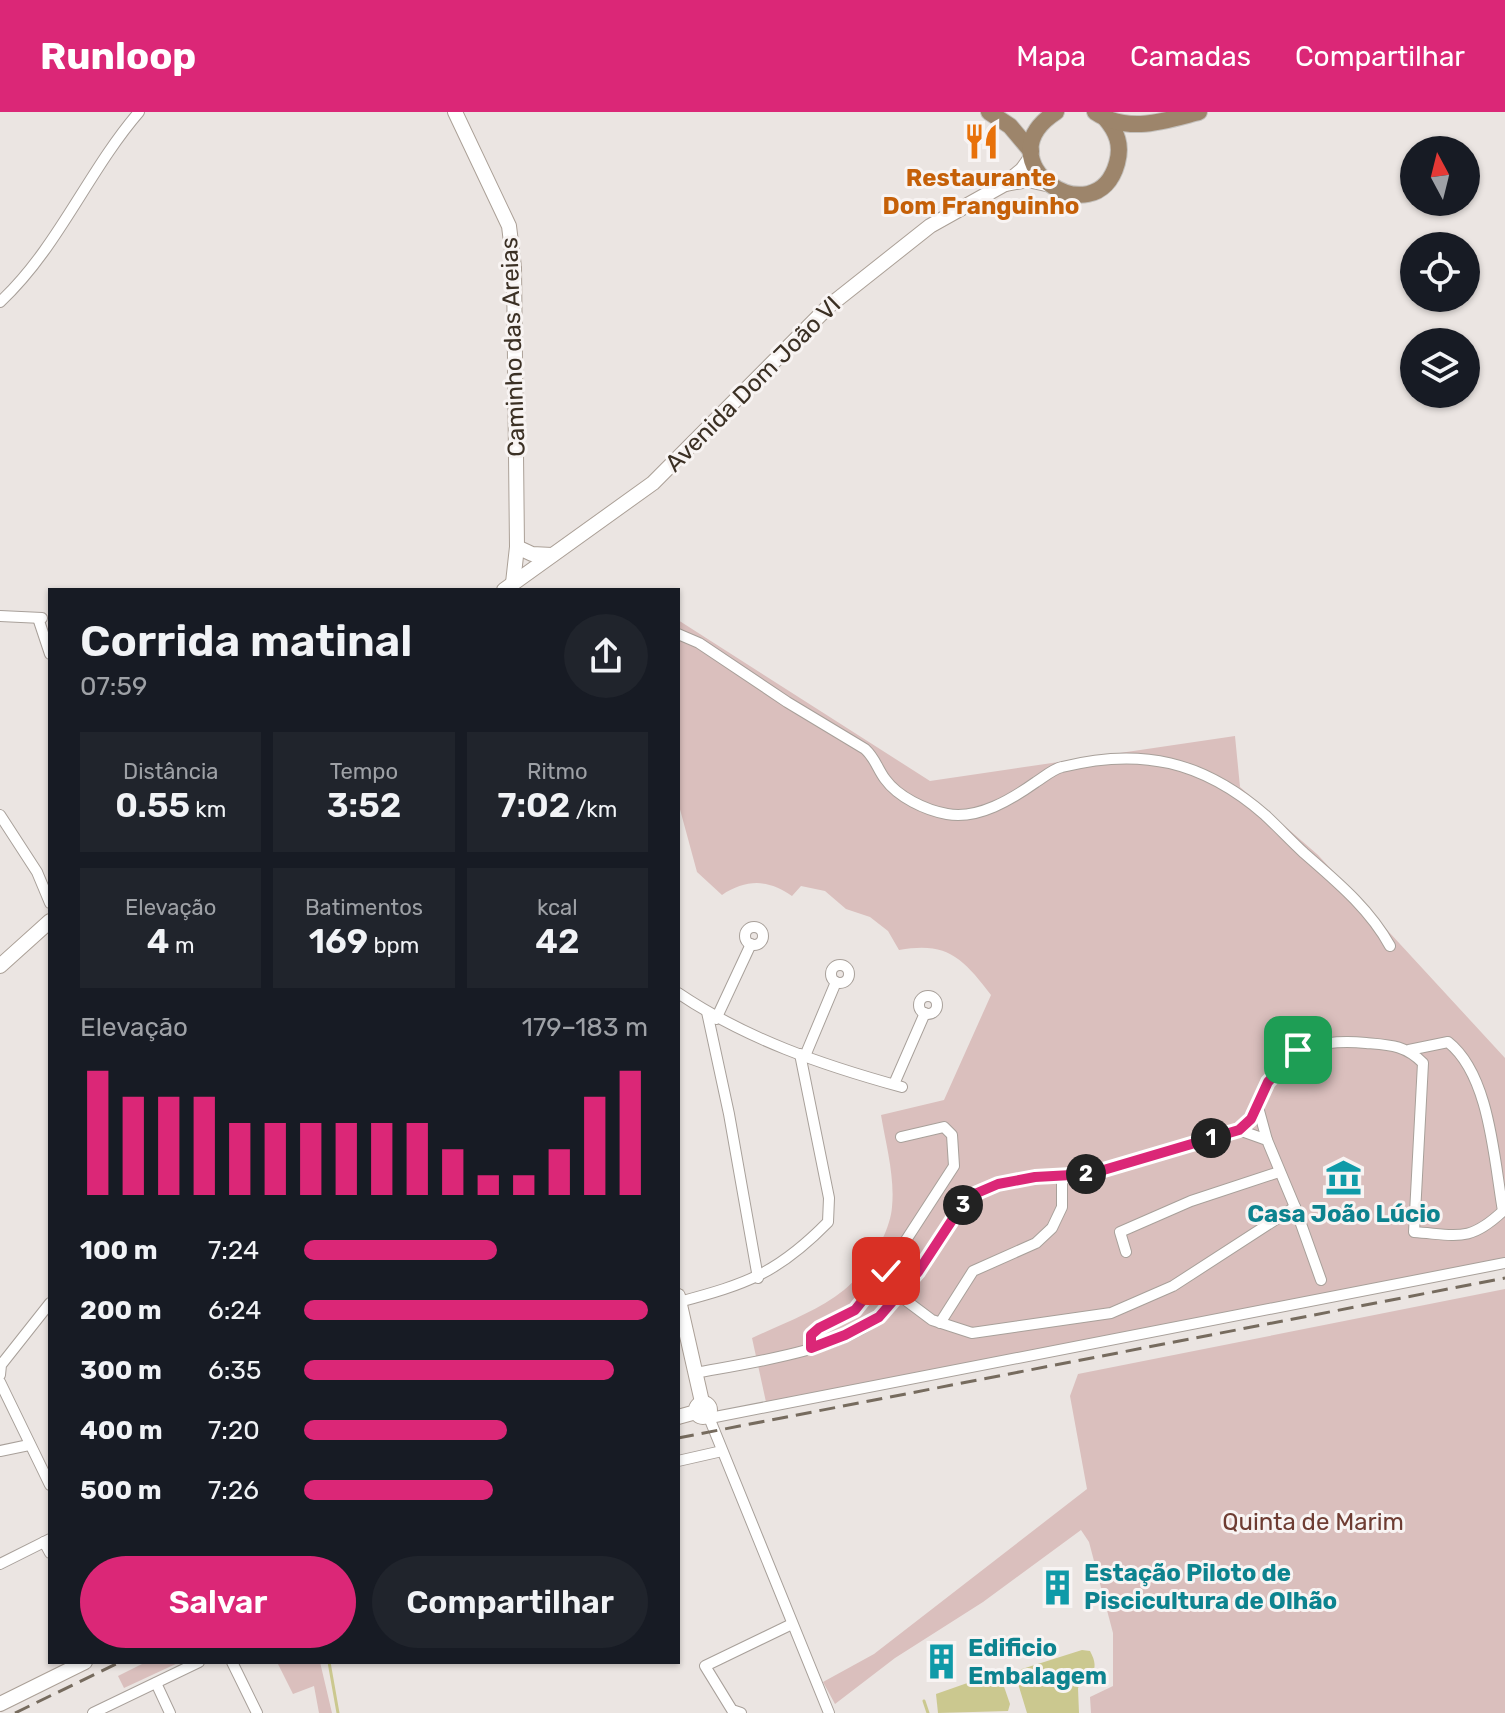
<!DOCTYPE html>
<html lang="pt">
<meta charset="utf-8">
<style>
:root{--surface:#171b24;--page:#20242c;--text:#f1f3f6;--muted:#9ea1a6;--accent:#db2777}
body{margin:0;font-family:Rubik,sans-serif;background:var(--page);color:var(--text);height:100vh;display:flex;flex-direction:column;font-size:30px;white-space:nowrap}
*{box-sizing:border-box;margin:0}
p{font-size:26px;color:var(--muted)}
.icon{flex:none;width:44px;height:44px;fill:none;stroke:currentColor;stroke-width:2;stroke-linecap:round;stroke-linejoin:round}
.map{position:relative;flex:1;overflow:hidden}
.details{position:absolute;left:48px;top:476px;width:632px;height:1076px;display:flex;flex-direction:column;background:var(--surface);border-radius:0px;box-shadow:0 2px 6px #0004}
.details>*{flex:none}
.needle{width:52px;rotate:353deg}
.fabs{position:absolute;left:1400px;top:24px;display:grid;gap:16px}
.fabs a{display:grid;place-items:center;width:80px;height:80px;border-radius:50%;background:var(--surface);box-shadow:0 2px 6px #0004;font-size:40px}
.pin{position:absolute;display:grid;place-items:center;width:68px;height:68px;color:#fff;margin:-34px;border-radius:16px;box-shadow:0 4px 12px #0006}
.km{position:absolute;width:40px;height:40px;margin:-20px;border-radius:50%;background:#222;color:#fff;font-size:22px;line-height:40px;text-align:center}
.round{display:grid;place-items:center;flex:none;width:84px;height:84px;border-radius:42px;background:var(--page)}
.summary{display:flex;align-items:center;justify-content:space-between;height:136px;padding:0 32px}
h1{font-size:44px;font-weight:600;line-height:60px}
.stats{display:grid;grid-template-columns:repeat(3,1fr);gap:12px;height:136px;padding:8px 32px}
.stats div{display:grid;align-content:center;border-radius:0px;background:var(--page);text-align:center}
.stats b{font-size:34px;font-weight:600}
.stats small{font-size:22px;font-weight:400}
.stats p{font-size:22px}
.chart{height:224px;padding:16px 32px}
.chart p{display:flex;justify-content:space-between}
.chart svg{width:100%;height:144px;margin-top:8px;stroke:var(--accent);stroke-width:6}
.button{display:flex;gap:16px;margin-top:auto;padding:16px 32px}
.button a{flex:1;height:92px;border-radius:48px;background:var(--accent);color:#fff;font-size:32px;font-weight:600;line-height:92px;text-align:center}
.button a+a{background:var(--page);color:var(--text)}
ul{padding:0 32px;list-style:none;font-size:26px}
li{display:grid;grid-template-columns:128px 96px 1fr;align-items:center;height:60px}
li i{height:20px;border-radius:10px;background:var(--accent)}
header{display:flex;align-items:center;gap:48px;box-sizing:border-box;height:112px;padding:0 40px;background:var(--accent);color:#fff}
header strong{font-size:38px}
nav{display:flex;gap:44px;margin-inline-start:auto;font-size:28px}
.map>svg:first-child{display:block}
.green{fill:#dabfbd}
.water{fill:#cbc88f}
.lines{fill:none;stroke-linecap:round;stroke-linejoin:round}
.stream{stroke:#cbc88f;stroke-width:3}
.street-casing{stroke:#a8a09a;stroke-width:12}
.secondary-casing{stroke:#aba097;stroke-width:16}
.primary-casing{stroke:#c4c1bd;stroke-width:18}
.street{stroke:#fff;stroke-width:10}
.secondary{stroke:#fff;stroke-width:14}
.primary{stroke:#9d856b;stroke-width:16}
.rail{stroke:#766b5e;stroke-width:3;stroke-dasharray:16 8;stroke-linecap:butt}
.route-casing{stroke:#fff;stroke-width:16}
.route{stroke:#db2777;stroke-width:10}
.labels{text-anchor:middle;dominant-baseline:central;stroke-width:6;stroke-linejoin:round;paint-order:stroke}
.food-label{font-size:24px;font-weight:bold;fill:#c56008;stroke:#f8f4f3}
.street-label{font-size:24px;fill:#3b3024;stroke:#f8f4f3}
.culture-label{font-size:24px;font-weight:bold;fill:#0d838f;stroke:#f8f4f3;text-anchor:start}
.park-label{font-size:24px;fill:#6e3c32;stroke:#f8f4f3}
</style>
<header>
<strong>Runloop</strong>
<nav><a>Mapa</a><a>Camadas</a><a>Compartilhar</a></nav>
</header>
<div class="map">
<svg width="1505" height="1601" viewBox="0 0 1505 1601">
<rect width="100%" height="100%" fill="#ebe5e2"/>
<g class="green">
<path d="M678,508l252,161 305,-45 5,51 78,68 187,203v210l-739,134 -14,-64c30,-14 66,-27 92,-48 22,-18 46,-56 48,-83 3,-30 -6,-62 -11,-92l63,-15 47,-105c-28,-37 -44,-54 -92,-45l-11,-19 -18,-14 -24,-8 -21,-18 -24,-5 -9,10c-23,-17 -46,-17 -70,-1l-25,-23 -19,-70z"/>
<path d="M1505,1177v424h-414l-1,-16 23,-11v-53l-24,-91 -8,-12 -98,72 -88,56 -60,46 -12,-22 51,-28 213,-165 -17,-93 8,-22z"/>
<path d="M146,1550h34l-56,26 -6,-12z"/>
<path d="M277,1550h43l12,51h-13l-5,-27 -21,8z"/>
</g>
<g class="water">
<path d="M1082,1538l8,1c12,22 -2,24 -12,37l1,25h-52l-11,-36 6,-8z"/>
<path d="M993,1562l7,1 10,29 -2,7 -70,2 -2,-19z"/>
</g>
<g class="lines">
<g class="stream">
<path d="M329,1550l9,51"/>
<path d="M924,1589l4,12"/>
</g>
<defs>
<g id="street">
<path d="M0,190c58,-54 88,-131 139,-190"/>
<path d="M0,504l42,2"/>
<path d="M38,506l12,36"/>
<path d="M678,522l21,9 88,59 78,47c10,9 12,19 20,30 13,18 40,31 62,35 31,6 65,-15 89,-32 8,-5 17,-13 26,-15 79,-20 141,-6 203,48 13,12 26,26 39,38 32,28 65,55 86,93"/>
<path d="M0,703l37,57 13,31"/>
<circle cx="754" cy="824" r="9"/>
<circle cx="840" cy="862" r="9"/>
<path d="M678,881c68,46 144,72 224,94"/>
<circle cx="928" cy="893" r="9"/>
<path d="M707,900l22,102 29,164"/>
<path d="M716,907l35,-75"/>
<path d="M805,944l31,-74"/>
<path d="M894,972l31,-71"/>
<path d="M1258,995l9,33"/>
<path d="M1239,1018l28,10 28,67 26,73"/>
<path d="M1126,1140l-6,-20 71,-31 88,-29"/>
<path d="M900,1184l32,24 40,13 139,-20 62,-27 122,-79"/>
<path d="M679,1190c68,-18 99,-29 149,-80l1,-24 -29,-144"/>
<path d="M940,1211l33,-52 63,-28 16,-15 10,-21v-30"/>
<path d="M811,1236v-13l8,-7 36,-18 31,-39 68,-105 -2,-31 -8,-8 -43,10"/>
<path d="M695,1261c53,-10 145,-22 185,-57 14,-12 26,-27 37,-42 19,-26 33,-66 62,-82 35,-19 76,-10 113,-19 50,-12 98,-30 147,-43 17,-16 17,-30 29,-48 23,-36 57,-43 98,-39 24,2 39,2 57,20l-9,169c43,3 55,11 89,-21 -9,-51 -13,-136 -55,-169l-39,8"/>
<path d="M0,1263l1,-10 49,-62"/>
<path d="M0,1270l50,103"/>
<path d="M708,1303l121,298"/>
<path d="M710,1306l795,-155"/>
<path d="M0,1339l29,-6"/>
<path d="M678,1349l44,-10"/>
<path d="M44,1430l6,11"/>
<path d="M0,1452l50,-25"/>
<path d="M232,1550l25,51"/>
<path d="M156,1571l14,30"/>
<path d="M93,1601l106,-51"/>
<path d="M741,1601l-9,-3 -27,-44 87,-42"/>
</g>
<g id="secondary">
<path d="M455,0l54,114 5,41 3,280 -4,36"/>
<path d="M1005,72l23,-4 18,4"/>
<path d="M517,435l15,7 20,1"/>
<path d="M504,478l149,-107 176,-177 101,-80 75,-42 17,-14 10,-14"/>
<path d="M0,854l50,-45"/>
<path d="M678,1184l24,106"/>
<circle cx="703" cy="1298" r="7"/>
<path d="M678,1305l18,-5"/>
<path d="M0,1592l85,-42"/>
</g>
<g id="primary">
<path d="M989,0l21,14 21,25"/>
<path d="M1056,0c-76,49 40,127 61,51 5,-18 0,-31 -12,-45"/>
<path d="M1095,0c33,22 69,9 104,0"/>
</g>
</defs>
<use href="#street" class="street-casing"/>
<use href="#secondary" class="secondary-casing"/>
<use href="#primary" class="primary-casing"/>
<use href="#street" class="street"/>
<use href="#secondary" class="secondary"/>
<use href="#primary" class="primary"/>
<g class="rail">
<path d="M678,1326l827,-160"/>
<path d="M15,1601l105,-51"/>
</g>
</g>
<g class="lines">
<defs>
<path id="route" d="M886,1159l-31,39 -36,18 -8,7v13l34,-13 34,-18 39,-45 44,-67 15,-12 21,-9 37,-7 55,-3 149,-44 12,-11 17,-37 30,-32"/>
</defs>
<use href="#route" class="route-casing"/>
<use href="#route" class="route"/>
</g>
<defs>
<symbol id="restaurant-bare" viewBox="-9 -9 18 18"><path d="M-5-6h1v4h1v-4h1v4h1v-4h1v5L-1.5 .5V6h-2V.5L-5-1ZM5-6V6H3V1.5H1.5Q1.5-4 5-6Z" fill="#e8710a" stroke="#f8f4f3" stroke-width="2.5" paint-order="stroke"/></symbol>
<symbol id="museum-bare" viewBox="-9 -9 18 18"><path d="M0-6L6-3V-2H-6V-3ZM-5-1h2V3h-2ZM-1-1h2V3h-2ZM3-1h2V3H3ZM-6 4H6V6H-6Z" fill="#0f9aa8" stroke="#f8f4f3" stroke-width="2.5" paint-order="stroke"/></symbol>
<symbol id="building-bare" viewBox="-9 -9 18 18"><path d="M-4-6H4V6H1V3H-1V6H-4ZM-2.5-4.3h1.7v1.8h-1.7ZM.8-4.3h1.7v1.8H.8ZM-2.5-1h1.7V.8h-1.7ZM.8-1h1.7V.8H.8Z" fill="#0f9aa8" stroke="#f8f4f3" stroke-width="2.5" paint-order="stroke"/></symbol>
</defs>
<g fill-rule="evenodd">
<use href="#restaurant-bare" x="956" y="4" width="51" height="51"/>
<use href="#museum-bare" x="1318" y="1040" width="51" height="51"/>
<use href="#building-bare" x="1032" y="1450" width="51" height="51"/>
<use href="#building-bare" x="916" y="1524" width="51" height="51"/>
</g>
<g class="labels">
<g class="food-label">
<text x="981" y="66">Restaurante<tspan x="981" dy="28">Dom Franguinho</tspan></text>
</g>
<g class="street-label">
<text transform="translate(513 235) rotate(-92)">Caminho das Areias</text>
<text transform="translate(753 272) rotate(-45)">Avenida Dom João VI</text>
</g>
<g class="culture-label">
<text x="1344" y="1102" text-anchor="middle">Casa João Lúcio</text>
<text x="1084" y="1461">Estação Piloto de<tspan x="1084" dy="28">Piscicultura de Olhão</tspan></text>
<text x="968" y="1536">Edificio<tspan x="968" dy="28">Embalagem</tspan></text>
</g>
<g class="park-label">
<text x="1313" y="1410">Quinta de Marim</text>
</g>
</g>
</svg>
<div class="fabs">
<a><svg class="needle" viewBox="-14 -14 28 28"><path d="M0-13l5 13h-10z" fill="#e53935"/><path d="M0 13l5-13h-10z" fill="#9ea1a6"/></svg></a>
<a><svg class="icon" aria-label="locate" viewBox="0 0 24 24"><circle cx="12" cy="12" r="6"/><path d="M12 2v4M12 18v4M2 12h4M18 12h4"/></svg></a>
<a><svg class="icon" aria-label="layers" viewBox="0 0 24 24"><path d="M12 4l9 5-9 5-9-5zM3 14l9 5 9-5"/></svg></a>
</div>
<div class="pin" style="left:1298px;top:938px;background:#1e9e55"><svg class="icon" aria-label="arrive" viewBox="0 0 24 24"><path d="M6 21V4h12l-3 4 3 4H6"/></svg></div>
<div class="pin" style="left:886px;top:1159px;background:#d93025"><svg class="icon" aria-label="check" viewBox="0 0 24 24"><path d="M5 12l5 5 9-10"/></svg></div>
<b class="km" style="left:1211px;top:1026px">1</b>
<b class="km" style="left:1086px;top:1062px">2</b>
<b class="km" style="left:963px;top:1093px">3</b>
<section class="details">
<div class="summary"><div><h1>Corrida matinal</h1><p>07:59</p></div><a class="round"><svg class="icon" aria-label="share" viewBox="0 0 24 24"><path d="M12 15V3M7 8l5-5 5 5M5 13v7h14v-7"/></svg></a></div>
<div class="stats">
<div><p>Distância</p><b>0.55<small> km</small></b></div>
<div><p>Tempo</p><b>3:52</b></div>
<div><p>Ritmo</p><b>7:02<small> /km</small></b></div>
</div>
<div class="stats">
<div><p>Elevação</p><b>4<small> m</small></b></div>
<div><p>Batimentos</p><b>169<small> bpm</small></b></div>
<div><p>kcal</p><b>42</b></div>
</div>
<div class="chart"><p><span>Elevação</span>179–183 m</p>
<svg viewBox="0 0 160 44" preserveAspectRatio="none"><path d="M5 44V6M15 44V14M25 44V14M35 44V14M45 44V22M55 44V22M65 44V22M75 44V22M85 44V22M95 44V22M105 44V30M115 44V38M125 44V38M135 44V30M145 44V14M155 44V6"/></svg>
</div>
<ul>
<li><b>100 m</b>7:24<i style="width:56%"></i></li>
<li><b>200 m</b>6:24<i style="width:100%"></i></li>
<li><b>300 m</b>6:35<i style="width:90%"></i></li>
<li><b>400 m</b>7:20<i style="width:59%"></i></li>
<li><b>500 m</b>7:26<i style="width:55%"></i></li>
</ul>
<div class="button"><a>Salvar</a><a>Compartilhar</a></div>
</section>
</div>
